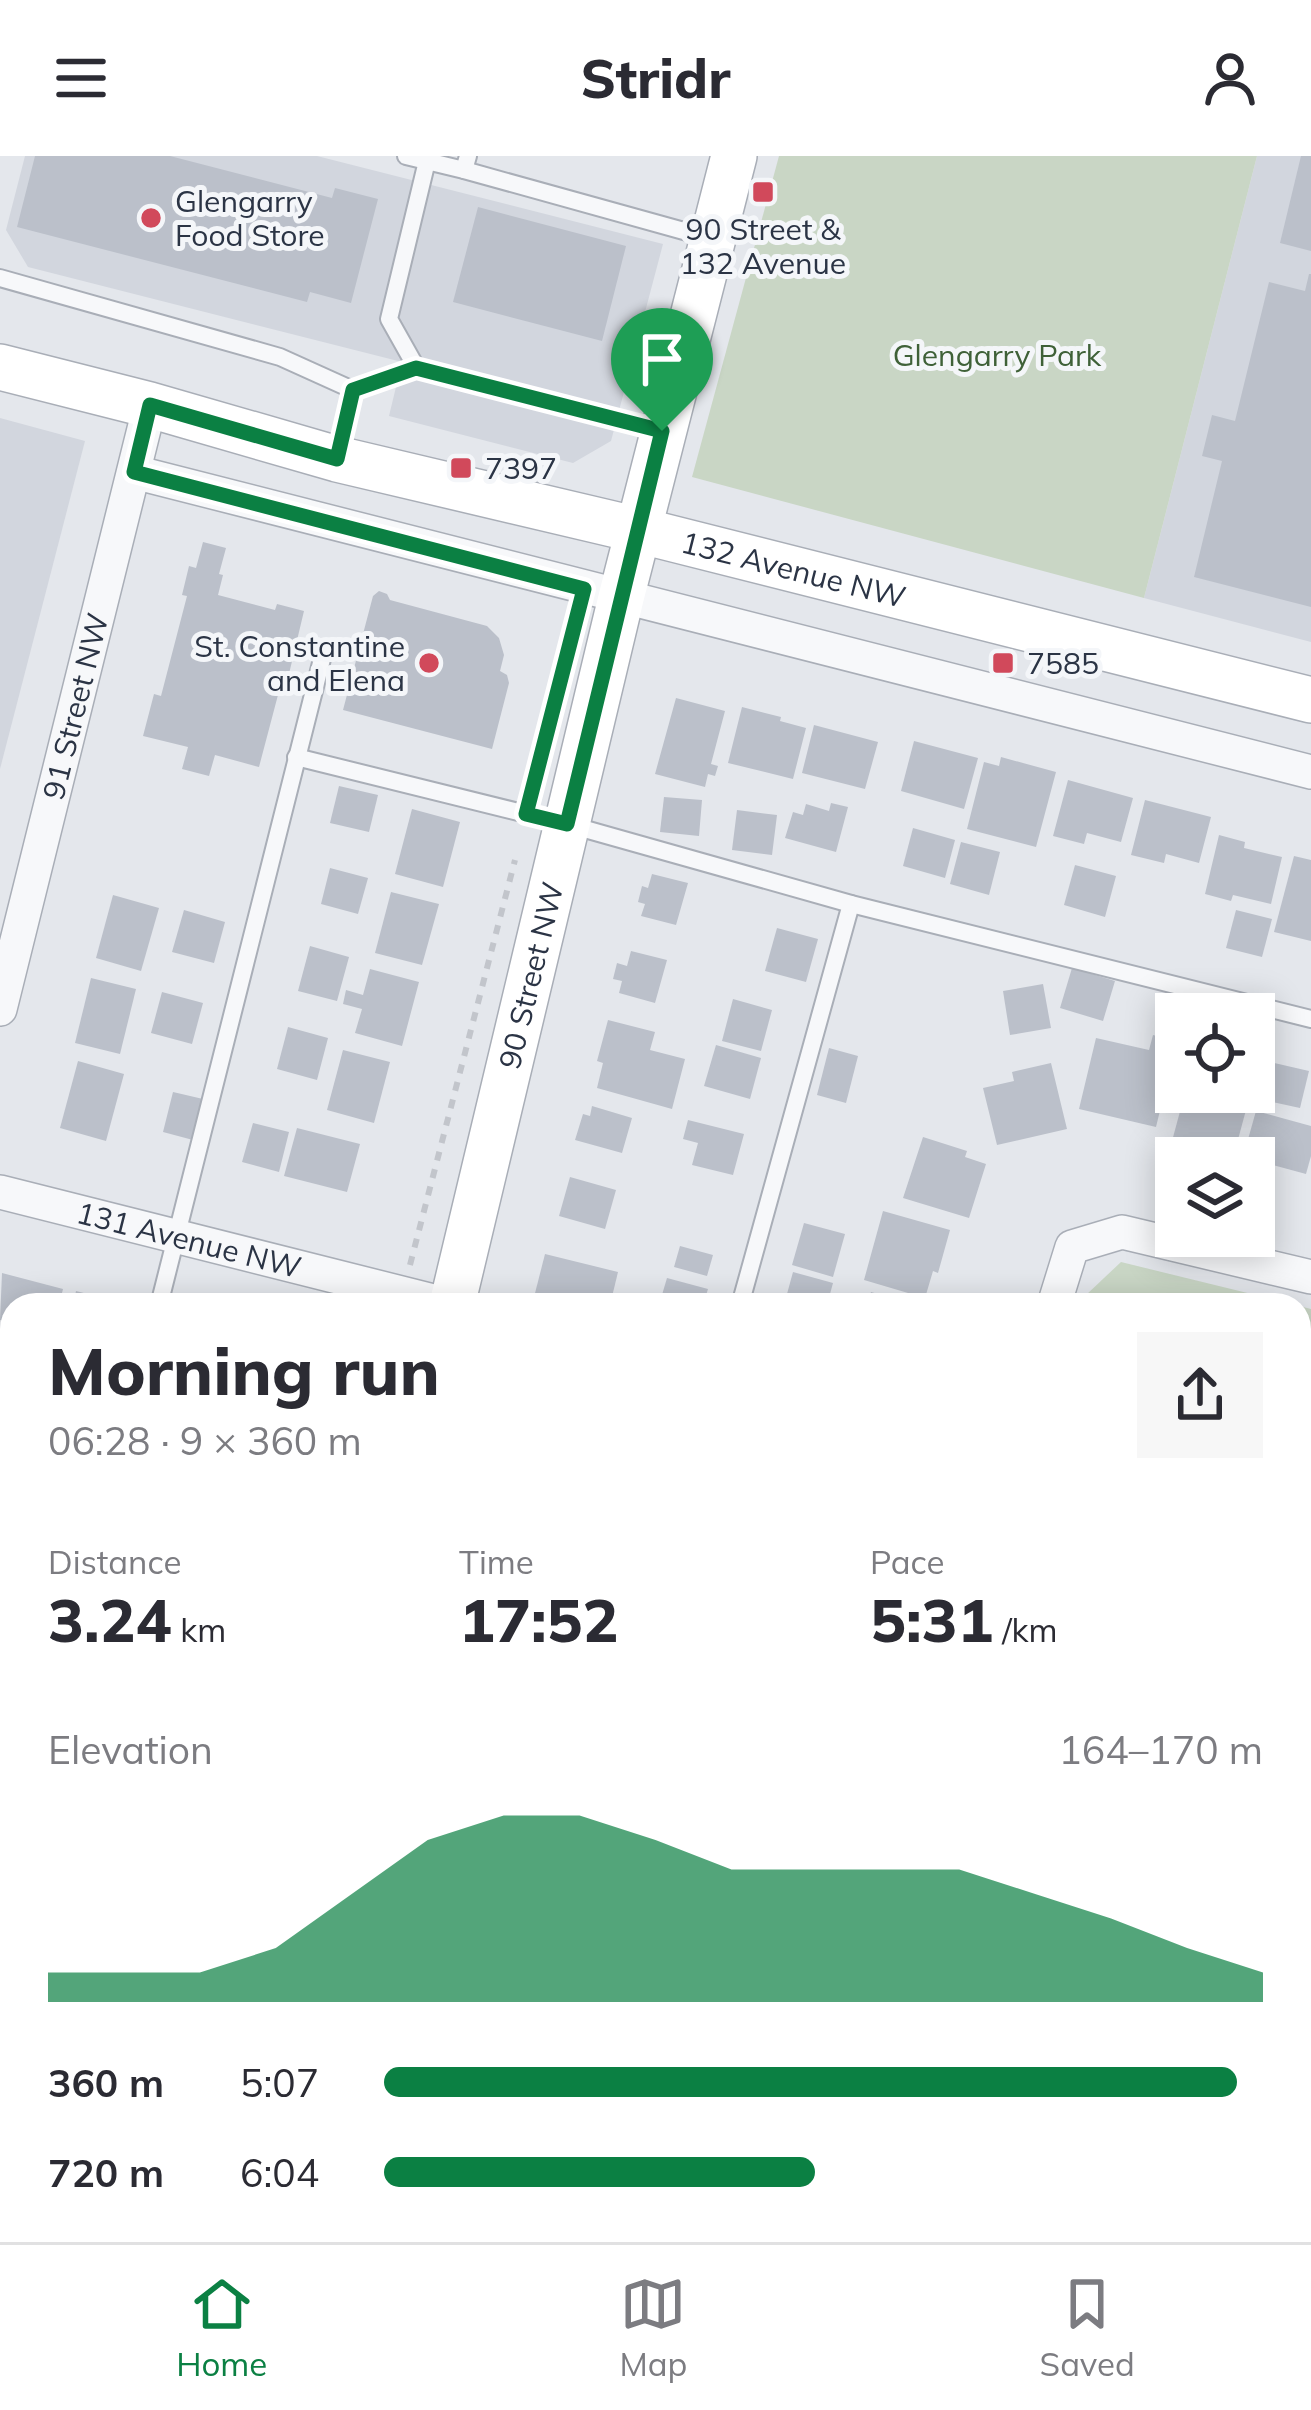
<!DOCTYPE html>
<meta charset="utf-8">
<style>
:root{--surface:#fff;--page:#f7f7f7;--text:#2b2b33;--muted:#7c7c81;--line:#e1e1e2;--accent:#0b8043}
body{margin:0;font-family:Mulish,sans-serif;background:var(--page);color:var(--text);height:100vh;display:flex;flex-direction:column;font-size:45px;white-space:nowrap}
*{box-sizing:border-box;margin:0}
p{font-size:39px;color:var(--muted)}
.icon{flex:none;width:66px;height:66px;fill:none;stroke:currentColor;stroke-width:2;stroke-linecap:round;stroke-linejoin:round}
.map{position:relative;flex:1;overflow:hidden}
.drawer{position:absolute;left:0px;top:1137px;width:1311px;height:951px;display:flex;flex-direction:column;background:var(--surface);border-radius:36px 36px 0 0;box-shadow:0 6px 30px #0003}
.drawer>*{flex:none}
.buttons{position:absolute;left:1155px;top:837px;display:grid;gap:24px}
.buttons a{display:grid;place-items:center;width:120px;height:120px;border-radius:0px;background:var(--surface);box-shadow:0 6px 30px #0003;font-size:60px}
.pin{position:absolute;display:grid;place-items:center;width:102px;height:102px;color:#fff;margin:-123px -51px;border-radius:50% 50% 50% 0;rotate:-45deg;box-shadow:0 0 12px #0007}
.pin .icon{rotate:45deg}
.round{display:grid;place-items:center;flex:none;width:126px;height:126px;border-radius:0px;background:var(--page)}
.summary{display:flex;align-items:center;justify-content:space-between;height:204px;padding:0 48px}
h1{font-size:66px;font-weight:800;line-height:90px}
.stats{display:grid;grid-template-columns:repeat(3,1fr);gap:18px;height:204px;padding:12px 48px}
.stats div{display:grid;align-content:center}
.stats b{font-size:60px;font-weight:800}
.stats small{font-size:33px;font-weight:400}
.stats p{font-size:33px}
.chart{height:336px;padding:24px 48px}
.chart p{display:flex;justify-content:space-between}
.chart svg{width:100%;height:216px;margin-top:12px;fill:var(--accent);opacity:.7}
ul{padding:0 48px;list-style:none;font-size:39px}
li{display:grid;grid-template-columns:192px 144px 1fr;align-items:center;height:90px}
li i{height:30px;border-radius:15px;background:var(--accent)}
header{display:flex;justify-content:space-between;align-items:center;height:156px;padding:0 48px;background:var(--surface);font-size:54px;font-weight:800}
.menu{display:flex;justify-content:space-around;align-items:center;height:168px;border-top:3px solid var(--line);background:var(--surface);font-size:33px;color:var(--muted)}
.menu a{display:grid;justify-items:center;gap:6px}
.menu .selected{color:var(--accent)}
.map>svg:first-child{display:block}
.built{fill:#d2d6de}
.green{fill:#c9d6c5}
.building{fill:#bbc0ca}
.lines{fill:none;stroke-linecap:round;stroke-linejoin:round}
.lane-casing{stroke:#a9aeb7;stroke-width:20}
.street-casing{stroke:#a9aeb7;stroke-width:36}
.secondary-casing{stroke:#a9aeb7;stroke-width:48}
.path{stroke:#c2c5cb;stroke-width:6;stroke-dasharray:9 9;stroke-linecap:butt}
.lane{stroke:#f7f8fa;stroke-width:16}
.street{stroke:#f7f8fa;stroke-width:33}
.secondary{stroke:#fff;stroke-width:45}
.route-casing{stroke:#fff;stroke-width:24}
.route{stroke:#0b8043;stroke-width:15}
.poi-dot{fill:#d1495b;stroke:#f4f6f9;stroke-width:4.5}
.labels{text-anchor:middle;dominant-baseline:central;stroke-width:10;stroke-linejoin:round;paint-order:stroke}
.poi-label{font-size:30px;fill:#2b3445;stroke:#f4f6f9;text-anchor:start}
.park-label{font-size:30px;fill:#3f6138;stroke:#f4f6f9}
.street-label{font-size:30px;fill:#2b3445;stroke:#f4f6f9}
</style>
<header><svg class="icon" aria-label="menu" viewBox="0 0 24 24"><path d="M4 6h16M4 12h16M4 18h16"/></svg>Stridr<svg class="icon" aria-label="person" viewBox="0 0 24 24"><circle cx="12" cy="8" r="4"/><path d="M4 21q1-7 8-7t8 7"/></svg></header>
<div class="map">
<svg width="1311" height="2086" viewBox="0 0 1311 2086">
<rect width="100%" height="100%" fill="#e4e7ec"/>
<g class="built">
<path d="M25,0h292l346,88 -52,197 -38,22 -184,-47 13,-54 -374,-95 -22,-37z"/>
<path d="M1257,0h54v486l-167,-44z"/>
<path d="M0,262l85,23 -85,328z"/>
</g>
<g class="green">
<path d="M779,0h478l-113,442 -452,-121z"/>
<path d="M1121,1106l175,43h-213l3,-10z"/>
<path d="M1299,1150l12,3v585l-12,-3z"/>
</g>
<g class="building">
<path d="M35,0h135l162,42 3,-10 43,11 -27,104 -41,-11 -3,10 -290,-75z"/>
<path d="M1301,0h10v95l-31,-8z"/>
<path d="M478,51l148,39 -24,95 -149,-39z"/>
<path d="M1309,118h2v333l-117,-30 28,-116 -20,-5 10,-41 23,6 34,-139 36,9z"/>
<path d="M203,386l23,6 -7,26 4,1 -5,20 57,15 2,-6 27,7 -16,67 -5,-2 -24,91 -44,-12 -6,21 -27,-7 6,-22 -45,-11 11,-42 7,2 26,-100 -5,-1 7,-29 7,2z"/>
<path d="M379,435l8,3 3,6 97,26 12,12 5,17 -4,16 7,4 2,8 -17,66 -149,-39 30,-114z"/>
<path d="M676,542l49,13 -14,53 7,2 -3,10 -7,-2 -3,13 -50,-13z"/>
<path d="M742,551l39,10 -1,4 26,7 -13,51 -65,-16z"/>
<path d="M814,569l64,17 -13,47 -63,-16z"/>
<path d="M914,585l64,17 -14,51 -63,-18z"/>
<path d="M1001,601l55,15 -20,75 -69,-18 17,-67 15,4z"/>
<path d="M1068,624l65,18 -12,44 -34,-9 -3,11 -31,-8z"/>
<path d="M339,630l39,9 -9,37 -39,-9z"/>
<path d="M664,641l38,3 -3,36 -39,-4z"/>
<path d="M1145,644l66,17 -12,46 -33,-9 -2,9 -33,-8z"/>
<path d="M831,647l17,4 -12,45 -51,-14 8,-26 10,3 3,-11 23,7z"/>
<path d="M412,653l48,13 -17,65 -48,-13z"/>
<path d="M737,654l40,5 -5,40 -40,-5z"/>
<path d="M913,672l42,12 -10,38 -42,-12z"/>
<path d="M1219,679l26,7 -1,6 38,9 -11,47 -38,-9 -2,6 -26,-7z"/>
<path d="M961,686l39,10 -11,43 -39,-11z"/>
<path d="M1294,700l17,4v81l-37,-9z"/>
<path d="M1075,709l41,11 -11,41 -41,-12z"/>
<path d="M330,712l38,10 -10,36 -37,-10z"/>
<path d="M652,718l36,9 -12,42 -35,-9 4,-12 -7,-2 4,-16 6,2z"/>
<path d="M391,736l48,12 -17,61 -47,-12z"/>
<path d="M113,739l46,13 -18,63 -45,-13z"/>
<path d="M184,754l41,12 -11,41 -42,-11z"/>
<path d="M1236,754l36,9 -10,38 -36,-9z"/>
<path d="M777,772l41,11 -12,43 -41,-11z"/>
<path d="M310,790l39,11 -12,44 -39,-10z"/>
<path d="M631,795l36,9 -12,43 -36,-10 3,-12 -9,-2 4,-16 10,3z"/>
<path d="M1072,812l43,13 -12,40 -43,-13z"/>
<path d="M370,813l49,13 -17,64 -47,-13 7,-24 -19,-5 3,-14 17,5z"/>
<path d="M91,822l45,11 -16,65 -45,-11z"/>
<path d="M1043,828l8,44 -41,7 -7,-44z"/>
<path d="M162,836l41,11 -11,41 -41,-11z"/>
<path d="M733,843l39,11 -11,41 -39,-10z"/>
<path d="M1254,863l18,5 -10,36 -8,-2z"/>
<path d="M608,864l47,12 -5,18 35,9 -13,50 -75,-21 6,-25 -6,-2z"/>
<path d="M288,871l40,11 -11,42 -40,-11z"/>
<path d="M1153,879l20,5 -3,12 4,1 -18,74 -77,-18 17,-71 53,12z"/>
<path d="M716,889l45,13 -11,41 -46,-13z"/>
<path d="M829,892l29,8 -12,47 -29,-8z"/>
<path d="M343,894l47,12 -16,61 -47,-13z"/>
<path d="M78,905l46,13 -18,67 -46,-13z"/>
<path d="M1266,905l43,10 -9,37 -42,-9z"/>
<path d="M1051,907l16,66 -70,16 -14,-57 31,-7 -2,-9z"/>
<path d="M173,936l30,7 -10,41 -30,-8z"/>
<path d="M1185,937l61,17 -13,48 -61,-17z"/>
<path d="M592,950l40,12 -10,35 -47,-13 8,-26 7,2z"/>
<path d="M1256,955l55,15v30l-5,18 -63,-17z"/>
<path d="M688,964l56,14 -11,41 -41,-10 6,-22 -15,-4z"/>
<path d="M253,967l36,9 -10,40 -37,-10z"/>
<path d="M297,972l63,16 -13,48 -63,-16z"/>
<path d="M923,981l44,14 -2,6 21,7 -17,54 -66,-20z"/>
<path d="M570,1021l46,13 -11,39 -46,-13z"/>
<path d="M883,1055l67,19 -12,43 -5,-2 -8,27 -61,-18z"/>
<path d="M804,1067l41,11 -12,43 -41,-12z"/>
<path d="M680,1090l33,9 -6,21 -33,-9z"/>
<path d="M545,1098l73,18 -8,33h-78z"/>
<path d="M793,1116l40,11 -6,22h-43z"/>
<path d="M2,1117l61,16 -4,16h-47v18l-12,-3z"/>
<path d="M667,1122l41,11 -5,16h-44z"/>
<path d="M76,1135l47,12v2h-50z"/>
<path d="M871,1136l41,12v1h-45z"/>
<path d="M0,1477l12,1v37l-12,-1z"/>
<path d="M11,1833h1v35l-10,-3z"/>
<path d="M1305,1977l6,2v31l-12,-3z"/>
<path d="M58,2076h41l-3,10h-20z"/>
<path d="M843,2076h78l-2,10h-45z"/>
<path d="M936,2076h69l-2,10h-69z"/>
<path d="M1021,2076l33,8v2h-35z"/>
<path d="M1259,2076h39l-2,10h-40z"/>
</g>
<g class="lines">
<defs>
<g id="lane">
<path d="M406,0l58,14"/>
<path d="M468,0l-4,14 245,68"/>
<path d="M0,122l280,79 73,33 63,-23 -27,-48 38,-158"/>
<path d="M416,211l243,63"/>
<path d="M337,303l16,-69"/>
<path d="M296,601l271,67 284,80 460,115"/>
<path d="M159,1149l164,-650"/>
<path d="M740,1149l111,-401"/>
<path d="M0,1292l12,3"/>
<path d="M0,1791l12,-49"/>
<path d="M1299,2029l12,3"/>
</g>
<g id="street">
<path d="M134,316l1177,300"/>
<path id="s1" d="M0,853l150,-604"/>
<path id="s2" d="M0,1036l449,113"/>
<path d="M1054,1149l18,-58 50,-15 189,45"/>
<path d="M1299,1768l12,3"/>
<path d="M0,1940l12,4"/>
</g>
<g id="secondary">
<path id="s3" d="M0,211l150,38 187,54 301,71 673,170"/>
<path id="s4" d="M452,1149l169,-707 113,-442"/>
<path d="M506,2076l37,10"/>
<path d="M196,2086l3,-10"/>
</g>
</defs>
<use href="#lane" class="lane-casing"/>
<use href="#street" class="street-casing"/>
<use href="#secondary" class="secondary-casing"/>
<path class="path" d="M410,1109l105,-405"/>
<use href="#lane" class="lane"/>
<use href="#street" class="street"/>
<use href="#secondary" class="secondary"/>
</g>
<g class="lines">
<defs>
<path id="route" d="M416,212l246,63 -95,393 -41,-10 58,-225 -450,-117 16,-67 187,54 16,-69z"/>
</defs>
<use href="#route" class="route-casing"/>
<use href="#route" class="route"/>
</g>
<g class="poi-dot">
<rect x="751" y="24" width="24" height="24" rx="6"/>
<circle cx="151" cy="62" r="12"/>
<rect x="449" y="300" width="24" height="24" rx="6"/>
<circle cx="429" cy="507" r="12"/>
<rect x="991" y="495" width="24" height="24" rx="6"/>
</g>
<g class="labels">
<g class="poi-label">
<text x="175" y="45">Glengarry<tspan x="175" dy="34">Food Store</tspan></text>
<text x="763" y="73" text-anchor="middle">90 Street &amp;<tspan x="763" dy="34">132 Avenue</tspan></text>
<text x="485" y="312">7397</text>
<text x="405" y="490" text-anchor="end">St. Constantine<tspan x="405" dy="34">and Elena</tspan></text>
<text x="1027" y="507">7585</text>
</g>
<g class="park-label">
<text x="997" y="199">Glengarry Park</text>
</g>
<g class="street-label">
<text stroke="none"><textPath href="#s3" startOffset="819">132 Avenue NW</textPath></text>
<text stroke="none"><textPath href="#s1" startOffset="312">91 Street NW</textPath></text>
<text stroke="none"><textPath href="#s4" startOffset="339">90 Street NW</textPath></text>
<text stroke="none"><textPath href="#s2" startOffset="195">131 Avenue NW</textPath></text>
</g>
</g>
</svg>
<div class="buttons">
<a><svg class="icon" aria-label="locate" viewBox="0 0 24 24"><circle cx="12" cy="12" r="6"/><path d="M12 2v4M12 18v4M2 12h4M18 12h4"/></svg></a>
<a><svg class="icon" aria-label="layers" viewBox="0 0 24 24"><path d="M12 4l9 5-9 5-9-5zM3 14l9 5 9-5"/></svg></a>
</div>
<div class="pin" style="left:662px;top:275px;background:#1e9e55"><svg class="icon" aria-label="arrive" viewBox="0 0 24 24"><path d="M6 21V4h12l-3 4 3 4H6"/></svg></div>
<section class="drawer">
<div class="summary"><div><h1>Morning run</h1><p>06:28 · 9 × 360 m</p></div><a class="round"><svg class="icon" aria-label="share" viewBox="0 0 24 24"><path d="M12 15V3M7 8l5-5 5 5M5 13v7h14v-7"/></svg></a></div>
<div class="stats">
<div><p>Distance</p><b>3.24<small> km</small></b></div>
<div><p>Time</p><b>17:52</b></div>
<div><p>Pace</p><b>5:31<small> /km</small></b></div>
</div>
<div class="chart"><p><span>Elevation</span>164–170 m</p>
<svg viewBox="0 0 160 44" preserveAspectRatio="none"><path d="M0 44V38L10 38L20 38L30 33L40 22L50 11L60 6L70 6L80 11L90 17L100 17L110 17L120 17L130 22L140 27L150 33L160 38V44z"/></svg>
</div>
<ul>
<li><b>360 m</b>5:07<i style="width:97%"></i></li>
<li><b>720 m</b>6:04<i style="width:49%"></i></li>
</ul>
</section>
</div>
<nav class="menu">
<a class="selected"><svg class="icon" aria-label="home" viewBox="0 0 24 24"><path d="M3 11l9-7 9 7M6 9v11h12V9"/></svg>Home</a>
<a><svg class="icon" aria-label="map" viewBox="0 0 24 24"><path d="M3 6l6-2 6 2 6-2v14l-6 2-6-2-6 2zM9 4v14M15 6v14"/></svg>Map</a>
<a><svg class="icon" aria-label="saved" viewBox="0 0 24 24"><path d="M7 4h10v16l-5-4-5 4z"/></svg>Saved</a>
</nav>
